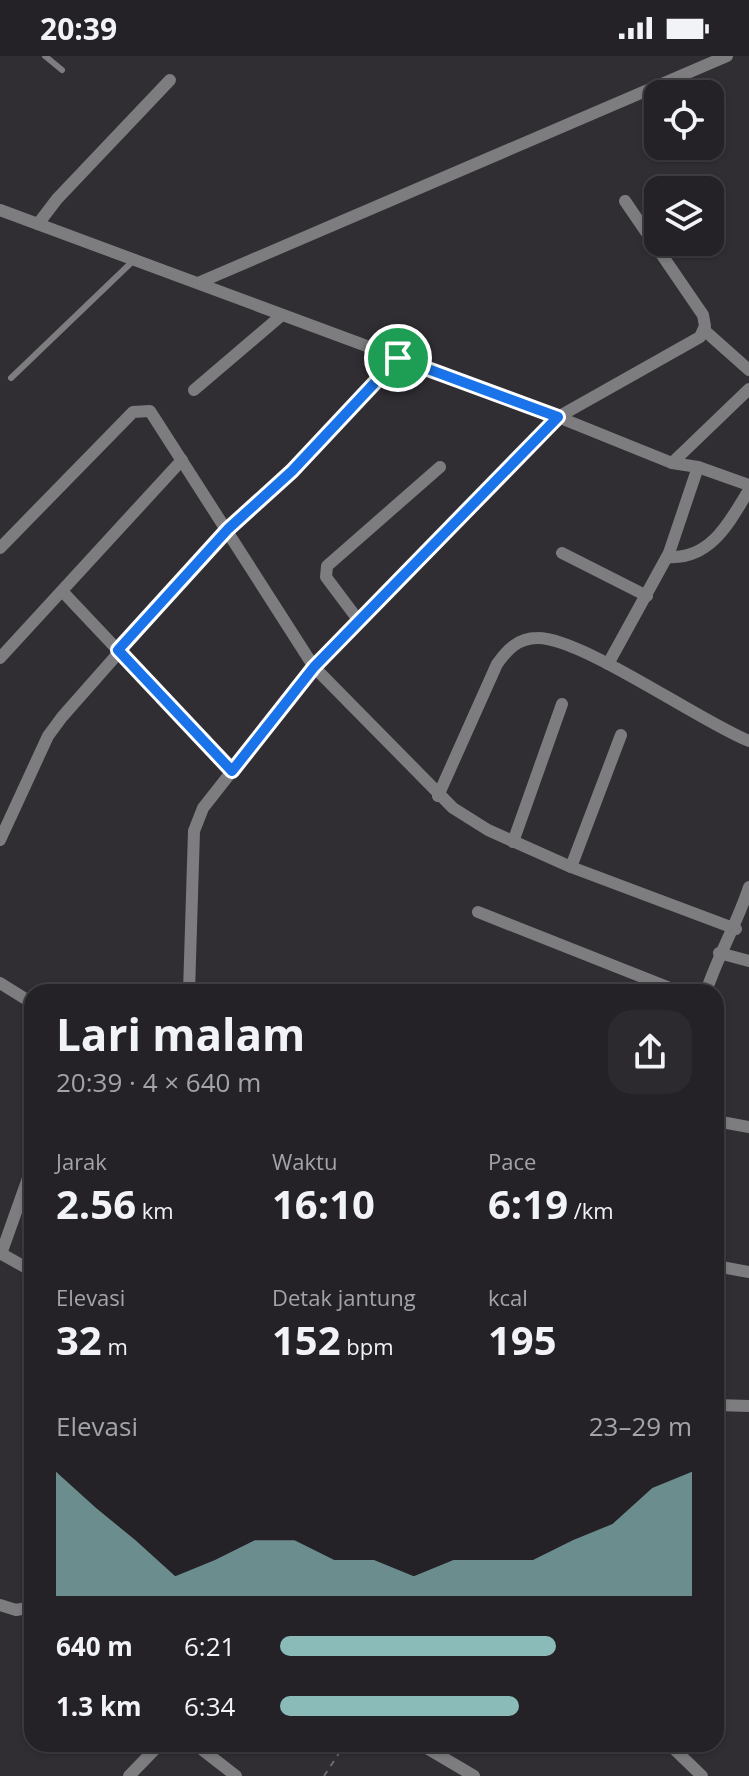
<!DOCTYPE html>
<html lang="id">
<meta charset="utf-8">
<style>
:root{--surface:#242226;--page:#2c2a2e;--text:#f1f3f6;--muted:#a3a4a7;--line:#413f43;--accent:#8bbbb9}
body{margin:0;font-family:"Open Sans",sans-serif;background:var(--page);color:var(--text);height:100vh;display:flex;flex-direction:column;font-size:30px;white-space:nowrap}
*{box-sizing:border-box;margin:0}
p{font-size:26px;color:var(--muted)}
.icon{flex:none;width:44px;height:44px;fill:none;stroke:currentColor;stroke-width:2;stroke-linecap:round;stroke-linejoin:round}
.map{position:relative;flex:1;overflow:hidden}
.side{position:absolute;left:24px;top:928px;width:700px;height:768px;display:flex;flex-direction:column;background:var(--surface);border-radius:24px;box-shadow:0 2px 6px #0004,0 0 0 2px var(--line)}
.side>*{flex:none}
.fabs{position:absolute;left:644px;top:24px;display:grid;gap:16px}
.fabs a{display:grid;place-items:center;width:80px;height:80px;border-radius:16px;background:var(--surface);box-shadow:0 2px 6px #0004,0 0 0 2px var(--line);font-size:40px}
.pin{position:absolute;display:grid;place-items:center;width:68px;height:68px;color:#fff;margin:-34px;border:4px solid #fff;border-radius:50%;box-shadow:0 2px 8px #0007}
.round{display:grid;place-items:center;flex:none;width:84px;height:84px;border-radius:24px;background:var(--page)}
.headline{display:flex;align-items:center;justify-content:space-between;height:136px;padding:0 32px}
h1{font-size:44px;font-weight:700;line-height:60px}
.figures{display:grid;grid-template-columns:repeat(3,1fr);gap:12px;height:136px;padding:8px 32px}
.figures div{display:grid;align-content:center}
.figures b{font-size:40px;font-weight:700}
.figures small{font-size:22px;font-weight:400}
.figures p{font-size:22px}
.chart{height:224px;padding:16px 32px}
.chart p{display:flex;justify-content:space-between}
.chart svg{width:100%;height:144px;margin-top:8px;fill:var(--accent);opacity:.7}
ul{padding:0 32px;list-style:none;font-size:26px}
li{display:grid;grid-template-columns:128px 96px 1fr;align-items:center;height:60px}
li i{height:20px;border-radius:10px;background:var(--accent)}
.status{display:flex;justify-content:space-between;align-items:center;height:56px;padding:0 40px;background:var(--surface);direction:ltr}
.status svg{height:22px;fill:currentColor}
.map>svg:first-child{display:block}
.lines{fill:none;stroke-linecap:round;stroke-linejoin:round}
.path{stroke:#6c6b6f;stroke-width:2;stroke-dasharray:6 6;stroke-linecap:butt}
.service{stroke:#7d7c7e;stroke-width:6}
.minor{stroke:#7d7c7e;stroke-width:12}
.route-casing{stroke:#fff;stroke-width:16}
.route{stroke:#1a73e8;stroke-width:10}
</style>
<div class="status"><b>20:39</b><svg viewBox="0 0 49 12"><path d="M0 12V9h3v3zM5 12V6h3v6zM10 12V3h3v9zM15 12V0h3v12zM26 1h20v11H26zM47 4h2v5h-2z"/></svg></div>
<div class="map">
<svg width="749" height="1720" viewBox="0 0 749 1720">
<rect width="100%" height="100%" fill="#302e33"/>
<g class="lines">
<path class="path" d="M324,1720l21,-32"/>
<g class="service">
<path d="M45,0l17,14"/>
<path d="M11,322l123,-118"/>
</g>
<g class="minor">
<path d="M0,154l558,207 114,46 26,4 51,18"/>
<path d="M38,168l19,-25 113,-119"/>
<path d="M198,227l529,-227"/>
<path d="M704,274l45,40"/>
<path d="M194,334l88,-75"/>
<path d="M672,407l77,-74"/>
<path d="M0,492l133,-136 17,-1 164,256 139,141 35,22 83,37 165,62"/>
<path d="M562,497l85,43"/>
<path d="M668,501c43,3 62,-36 81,-67"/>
<path d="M62,535l170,180"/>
<path d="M359,565l-33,-44 1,-11 113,-99"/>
<path d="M0,602l182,-198"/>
<path d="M608,608l61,-111 29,-86"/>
<path d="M438,740l59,-132c10,-14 21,-26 40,-26 44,-1 162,83 212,103"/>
<path d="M0,784l48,-104 14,-19 166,-188 64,-58 106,-113"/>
<path d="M513,786l49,-138"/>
<path d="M571,811l50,-132"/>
<path d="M478,856l202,80"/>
<path d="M719,897l30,8"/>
<path d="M0,927l32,20"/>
<path d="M189,936l5,-161 9,-23 111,-141 244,-250 142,-80 5,-11 -2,-11 -78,-114"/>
<path d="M706,936c12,-37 31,-68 43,-105"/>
<path d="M716,1065l33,6"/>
<path d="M0,1197l32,18"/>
<path d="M1,1198l31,-87"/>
<path d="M716,1210l33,6"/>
<path d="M716,1349l33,1"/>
<path d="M0,1549l16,5 16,-3"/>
<path d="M32,1583v13"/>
<path d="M195,1688l41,32"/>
<path d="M420,1688l54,32"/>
<path d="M669,1688l33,32"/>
<path d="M129,1720l31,-32"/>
</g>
</g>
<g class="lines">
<defs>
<path id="route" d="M398,302l160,59 -244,250 -82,104 -114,-121 110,-121 64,-58z"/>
</defs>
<use href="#route" class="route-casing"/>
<use href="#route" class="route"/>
</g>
</svg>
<div class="fabs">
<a><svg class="icon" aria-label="locate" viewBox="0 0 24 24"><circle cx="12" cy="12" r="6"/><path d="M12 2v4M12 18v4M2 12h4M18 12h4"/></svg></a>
<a><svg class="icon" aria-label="layers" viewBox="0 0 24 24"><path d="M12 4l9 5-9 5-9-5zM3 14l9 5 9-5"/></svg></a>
</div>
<div class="pin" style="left:398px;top:302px;background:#1e9e55"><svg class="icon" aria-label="arrive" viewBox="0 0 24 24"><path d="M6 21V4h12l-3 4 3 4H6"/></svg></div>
<section class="side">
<div class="headline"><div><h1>Lari malam</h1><p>20:39 · 4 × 640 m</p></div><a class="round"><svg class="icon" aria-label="share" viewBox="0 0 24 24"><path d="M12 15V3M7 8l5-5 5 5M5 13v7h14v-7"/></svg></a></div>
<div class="figures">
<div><p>Jarak</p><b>2.56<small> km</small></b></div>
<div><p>Waktu</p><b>16:10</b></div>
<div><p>Pace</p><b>6:19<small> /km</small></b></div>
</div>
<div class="figures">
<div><p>Elevasi</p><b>32<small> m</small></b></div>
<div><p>Detak jantung</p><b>152<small> bpm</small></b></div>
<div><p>kcal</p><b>195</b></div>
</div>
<div class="chart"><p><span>Elevasi</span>23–29 m</p>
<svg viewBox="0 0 160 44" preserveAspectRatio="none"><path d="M0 44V6L10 17L20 27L30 38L40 33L50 27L60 27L70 33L80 33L90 38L100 33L110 33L120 33L130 27L140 22L150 11L160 6V44z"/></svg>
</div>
<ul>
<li><b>640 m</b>6:21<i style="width:67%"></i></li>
<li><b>1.3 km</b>6:34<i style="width:58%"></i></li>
</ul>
</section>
</div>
